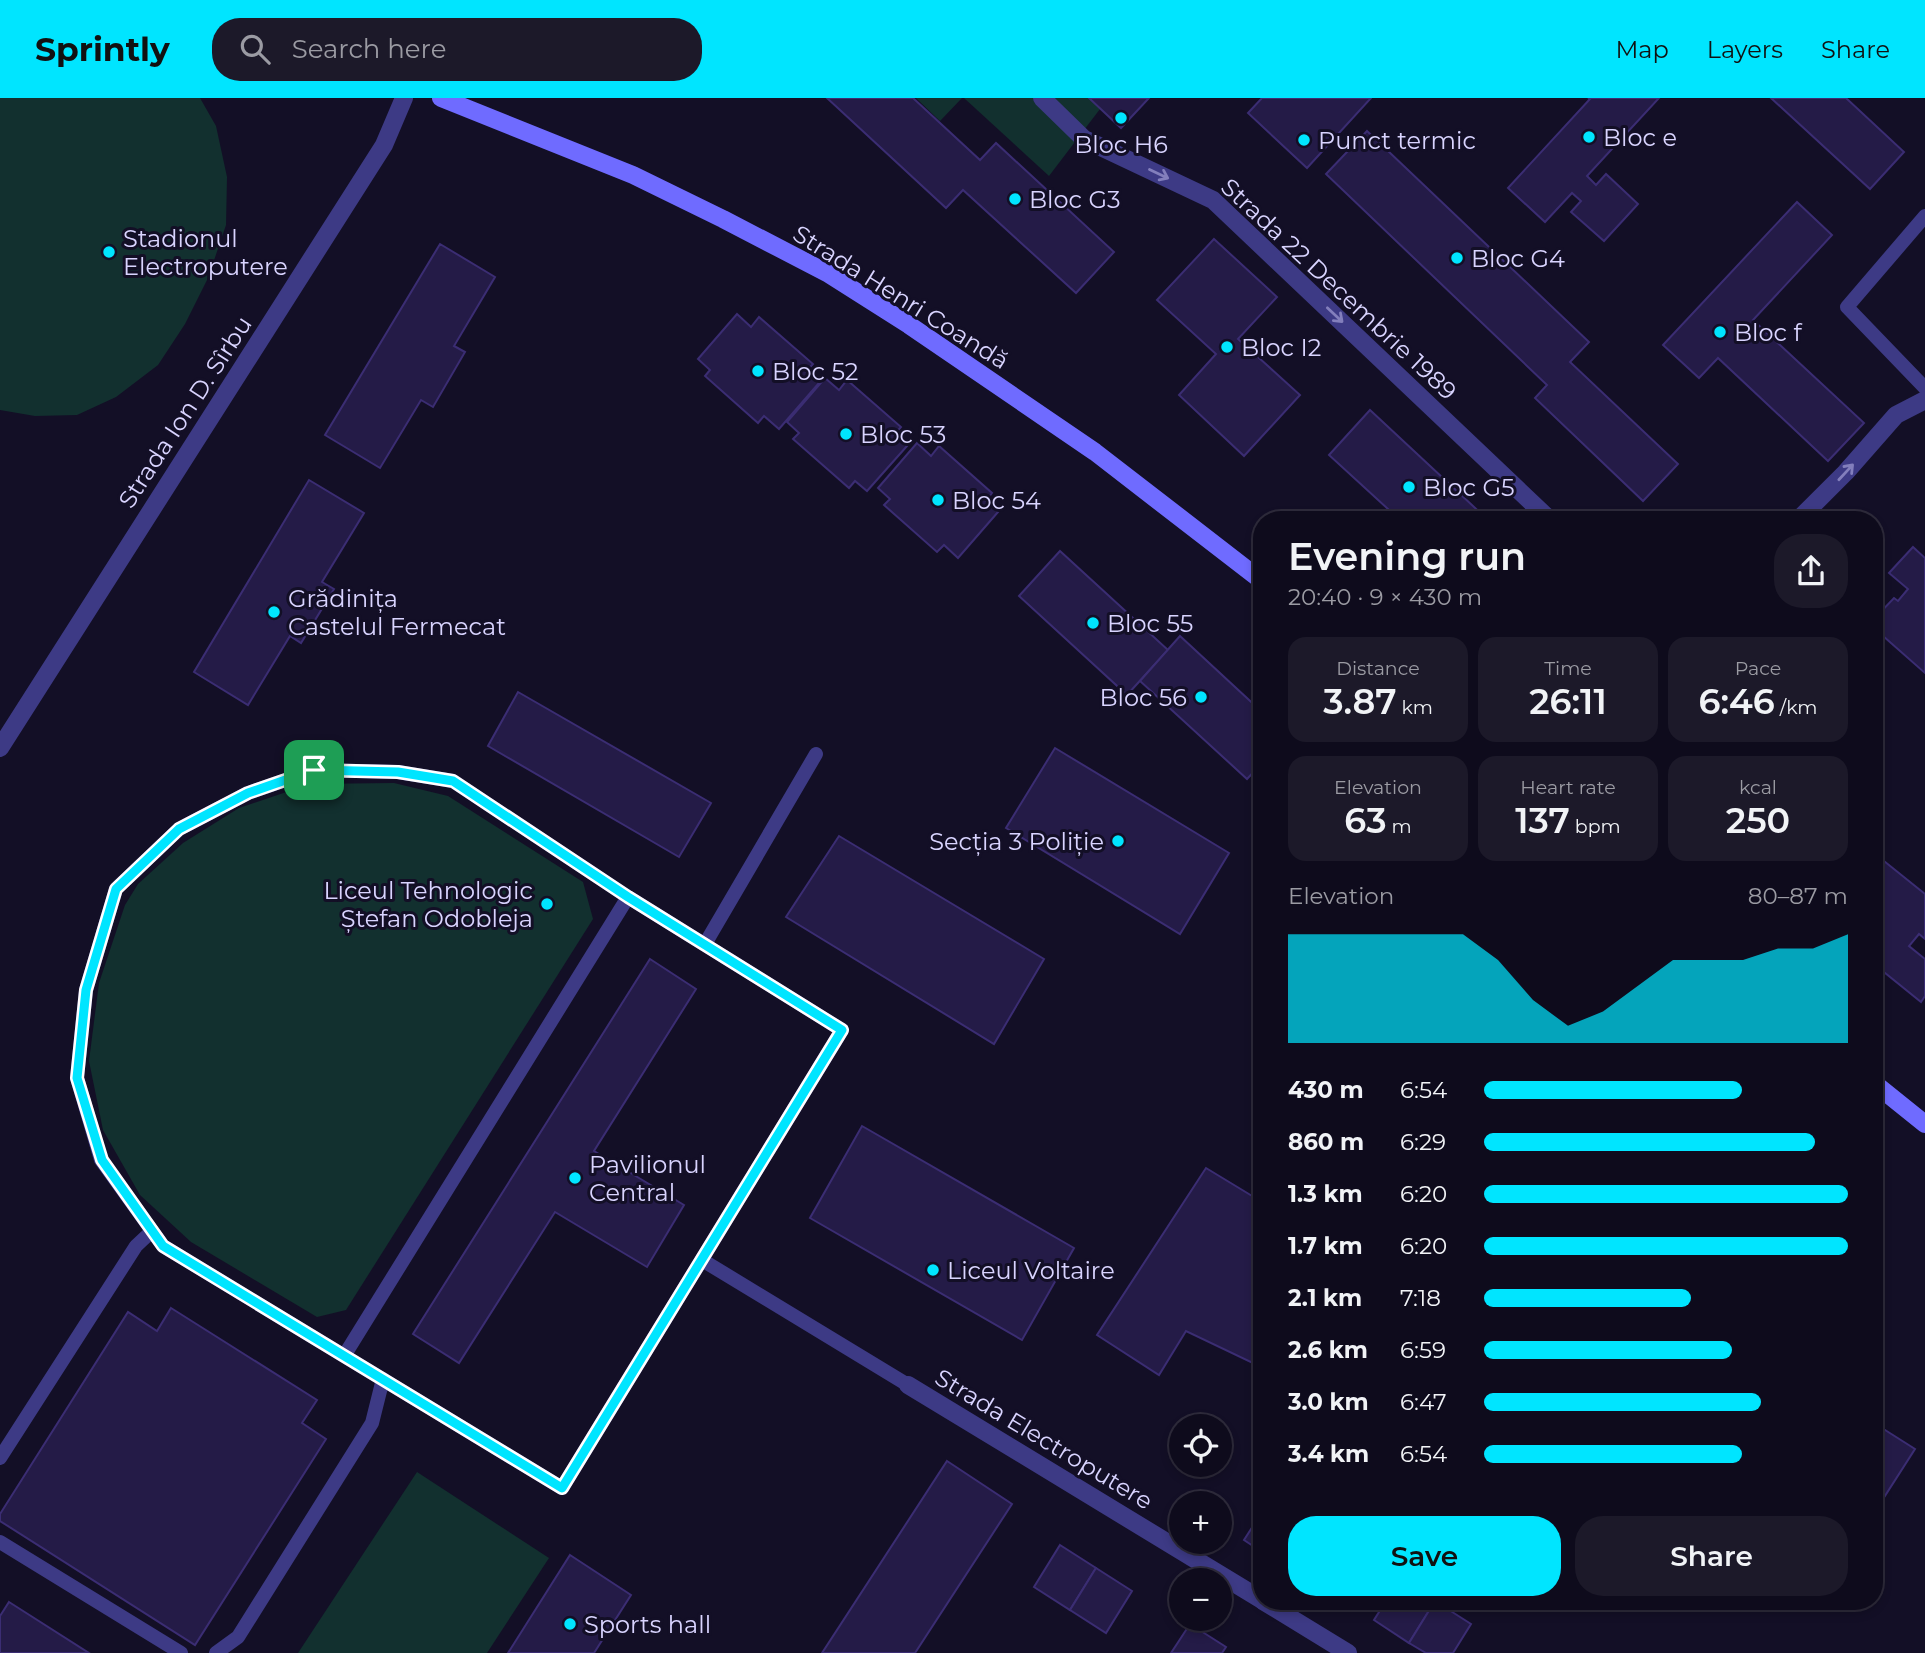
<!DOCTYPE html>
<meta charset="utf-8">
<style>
:root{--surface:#0e0b1c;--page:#1c1929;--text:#f1f3f6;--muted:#9b9ba3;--line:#2e2b3b;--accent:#00e5ff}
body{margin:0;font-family:Montserrat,sans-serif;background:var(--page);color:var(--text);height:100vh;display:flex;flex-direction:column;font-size:26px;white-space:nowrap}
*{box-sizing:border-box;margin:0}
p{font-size:23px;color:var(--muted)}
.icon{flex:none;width:38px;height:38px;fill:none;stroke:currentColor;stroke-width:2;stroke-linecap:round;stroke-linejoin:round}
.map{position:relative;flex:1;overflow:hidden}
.drawer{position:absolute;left:1253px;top:413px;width:630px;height:1099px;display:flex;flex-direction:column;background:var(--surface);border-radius:28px;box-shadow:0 4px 10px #0003,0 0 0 2px var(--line)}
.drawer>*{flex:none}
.tools{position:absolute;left:1169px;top:1316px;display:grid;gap:14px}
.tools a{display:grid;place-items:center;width:63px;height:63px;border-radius:50%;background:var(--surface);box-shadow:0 4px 10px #0003,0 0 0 2px var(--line);font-size:35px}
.pin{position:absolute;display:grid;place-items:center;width:60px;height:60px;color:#fff;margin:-30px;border-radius:14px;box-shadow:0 4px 10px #0006}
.round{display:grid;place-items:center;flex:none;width:74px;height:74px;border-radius:28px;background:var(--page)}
.overview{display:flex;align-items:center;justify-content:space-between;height:119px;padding:0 35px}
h1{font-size:38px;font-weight:600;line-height:52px}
.metrics{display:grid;grid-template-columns:repeat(3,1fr);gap:10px;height:119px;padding:7px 35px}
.metrics div{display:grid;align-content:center;border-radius:18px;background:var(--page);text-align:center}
.metrics b{font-size:35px;font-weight:600}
.metrics small{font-size:19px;font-weight:400}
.metrics p{font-size:19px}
.chart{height:196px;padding:14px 35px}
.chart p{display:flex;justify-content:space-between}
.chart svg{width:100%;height:126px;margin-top:7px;fill:var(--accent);opacity:.7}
.button{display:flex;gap:14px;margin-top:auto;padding:14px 35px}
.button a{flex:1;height:80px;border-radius:28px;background:var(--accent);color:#111;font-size:28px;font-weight:600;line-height:80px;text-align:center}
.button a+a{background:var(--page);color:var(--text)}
ul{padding:0 35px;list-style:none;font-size:23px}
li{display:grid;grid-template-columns:112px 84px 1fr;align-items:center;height:52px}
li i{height:18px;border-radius:9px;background:var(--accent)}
header{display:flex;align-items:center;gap:42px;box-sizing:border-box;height:98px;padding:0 35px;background:var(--accent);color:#111}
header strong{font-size:33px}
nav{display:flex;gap:38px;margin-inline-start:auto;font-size:24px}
.search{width:490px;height:63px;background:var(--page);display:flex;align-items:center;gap:18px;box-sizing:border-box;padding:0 24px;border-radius:28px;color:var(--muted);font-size:26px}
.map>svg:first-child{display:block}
.green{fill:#12302f}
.building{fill:#241b47;stroke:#3b2d73;stroke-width:2}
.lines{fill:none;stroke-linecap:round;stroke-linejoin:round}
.lane{stroke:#3d3a85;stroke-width:14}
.street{stroke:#3d3a85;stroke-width:18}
.secondary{stroke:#6f6bff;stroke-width:18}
.oneway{stroke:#837fbc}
.route-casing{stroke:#fff;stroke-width:14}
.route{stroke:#00e5ff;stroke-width:9}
.poi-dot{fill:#00e5ff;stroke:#130f26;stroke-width:2.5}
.labels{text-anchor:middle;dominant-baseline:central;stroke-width:6;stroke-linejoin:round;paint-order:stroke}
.poi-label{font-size:24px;fill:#d9d4ff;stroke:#130f26;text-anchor:start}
.street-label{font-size:24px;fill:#d9d4ff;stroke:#130f26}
</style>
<header>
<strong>Sprintly</strong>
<div class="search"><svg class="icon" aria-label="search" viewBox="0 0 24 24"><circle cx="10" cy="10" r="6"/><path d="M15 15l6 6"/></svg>Search here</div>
<nav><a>Map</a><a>Layers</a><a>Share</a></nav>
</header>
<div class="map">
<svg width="1925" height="1555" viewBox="0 0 1925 1555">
<rect width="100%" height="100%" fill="#130f26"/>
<g class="green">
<path d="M0,0h200l16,28 11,51 -1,48 -18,53 -23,46 -27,41 -42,32 -39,18 -42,1 -35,-6z"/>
<path d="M916,0h46l-22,23z"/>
<path d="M964,0h125l11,11 -51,67z"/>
<path d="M394,685l54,13 135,86 10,37 -247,391 -29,7 -126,-75 -51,-47 -37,-65 -14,-69 10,-78 26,-78 13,-21 45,-41 56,-35 71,-24z"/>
<path d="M417,1374l132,86 -62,95h-189z"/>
</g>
<g class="building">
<path d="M827,0h86l67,62 16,-17 118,109 -38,41 -113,-103 -17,18z"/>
<path d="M1089,0h60l-28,30z"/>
<path d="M1262,0h109l-64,70 -59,-55z"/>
<path d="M1588,0h71l-72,78 9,9 10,-11 32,30 -34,37 -33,-29 10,-11 -9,-8 -27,29 -37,-34 82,-89z"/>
<path d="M1771,0h75l58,54 -34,37z"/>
<path d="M1367,33l222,211 -19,20 108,102 -35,37 -108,-103 12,-13 -221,-211z"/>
<path d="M1797,104l35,33 -79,85 111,103 -36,38 -110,-103 -19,20 -36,-33z"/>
<path d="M1214,141l63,58 -39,42 62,56 -56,61 -65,-61 37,-41 -59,-54z"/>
<path d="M440,146l55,33 -41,69 11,6 -32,55 -12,-7 -41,68 -55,-33z"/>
<path d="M737,216l14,13 8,-10 54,47 -7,8 13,11 -40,46 -15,-13 -6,7 -53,-47 5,-6 -12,-11z"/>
<path d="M825,280l14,12 8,-10 54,47 -7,8 13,11 -40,45 -12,-10 -6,7 -56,-49 6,-6 -12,-11z"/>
<path d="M1370,312l118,110h-88l-71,-65z"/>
<path d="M917,345l14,13 8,-10 53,47 -6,8 12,11 -40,46 -14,-13 -7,7 -53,-47 6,-6 -12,-11z"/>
<path d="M309,382l55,33 -42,69 12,7 -33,54 -11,-7 -42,69 -54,-33z"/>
<path d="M1913,449l12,11v115l-51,-45v-9l20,-21 4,3 10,-12 -19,-16z"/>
<path d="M1060,453l108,99 -41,45 -108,-99z"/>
<path d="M1180,538l82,76v51l-15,16 -107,-98z"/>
<path d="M518,594l193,111 -32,54 -191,-111z"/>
<path d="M1055,650l174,105 -49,81 -174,-106z"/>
<path d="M839,738l205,123 -50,85 -208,-127z"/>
<path d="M1874,755l51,41v45l-6,-5 -10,12 16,13v37l-4,6 -47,-38z"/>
<path d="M650,861l46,30 -102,162 90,54 -37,62 -92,-55 -96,151 -46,-29z"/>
<path d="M862,1028l212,122 -52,92 -212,-122z"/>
<path d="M1206,1070l56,34v156l-5,7 -71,-34 -27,44 -62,-40z"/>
<path d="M171,1210l146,92 -15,23 24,16 -131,206 -195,-124v-7l128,-202 29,19z"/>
<path d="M1874,1325l41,26 -41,64z"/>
<path d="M947,1363l65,43 -97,149h-93z"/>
<path d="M1262,1414v40l-18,-12z"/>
<path d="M1060,1447l36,23 -26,42 -36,-23z"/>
<path d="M570,1457l61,40 -37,58h-86z"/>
<path d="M1096,1470l36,23 -26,42 -36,-23z"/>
<path d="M1386,1503h49l-26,42 -35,-23z"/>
<path d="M1435,1503l36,23 -18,29h-27l-17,-10z"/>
<path d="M9,1504l80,51h-89v-37z"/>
<path d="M1190,1526l36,23 -4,6h-51z"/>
</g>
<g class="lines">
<g class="lane">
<path d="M1925,118l-78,91 78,81"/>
<path d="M705,846l111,-190"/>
<path d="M702,1162l206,125"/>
<path d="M344,1258l284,-459 214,133 -280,458 -399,-242 -62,-86 -24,-82 9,-88 30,-101 63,-60 69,-36 67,-23 83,2 55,9 175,116"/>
<path d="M0,1360l136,-212 16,-15"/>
<path d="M0,1444l181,111"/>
<path d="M216,1555l22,-16 134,-214 11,-44"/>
</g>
<g class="street">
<path d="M1042,0l42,41 129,61 337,320"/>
<path d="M1798,422l48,-48 50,-57 29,-15"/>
<path d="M0,650l384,-603 20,-47"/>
<path d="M908,1287l354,215"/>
<path d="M1263,1503l85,52"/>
</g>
<g class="secondary">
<path d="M441,0l192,77 90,44 104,54 82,52 186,127 167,129"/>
<path d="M1874,985l51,41"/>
</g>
</g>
<defs><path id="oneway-shaft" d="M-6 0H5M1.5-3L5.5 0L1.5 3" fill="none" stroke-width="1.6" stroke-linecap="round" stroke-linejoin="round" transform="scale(1.75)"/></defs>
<g class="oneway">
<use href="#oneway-shaft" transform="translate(1159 76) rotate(25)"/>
<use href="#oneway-shaft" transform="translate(1335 217) rotate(43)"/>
<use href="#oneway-shaft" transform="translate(1846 374) rotate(-47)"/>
</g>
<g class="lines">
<defs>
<path id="route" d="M314,672l84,2 55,9 175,116 214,133 -280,458 -399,-242 -61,-86 -25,-82 9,-88 30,-101 63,-60 69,-36z"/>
</defs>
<use href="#route" class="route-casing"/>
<use href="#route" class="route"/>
</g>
<g class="poi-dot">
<circle cx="1121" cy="20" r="7"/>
<circle cx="1589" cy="39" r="7"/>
<circle cx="1304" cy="42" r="7"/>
<circle cx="1015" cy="101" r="7"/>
<circle cx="109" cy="154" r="7"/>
<circle cx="1457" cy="160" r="7"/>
<circle cx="1720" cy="234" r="7"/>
<circle cx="1227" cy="249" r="7"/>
<circle cx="758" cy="273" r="7"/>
<circle cx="846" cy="336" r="7"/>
<circle cx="1409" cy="389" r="7"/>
<circle cx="938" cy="402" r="7"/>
<circle cx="274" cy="514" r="7"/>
<circle cx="1093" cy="525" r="7"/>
<circle cx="1201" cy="599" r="7"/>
<circle cx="1118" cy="743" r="7"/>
<circle cx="547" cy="806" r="7"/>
<circle cx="575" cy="1080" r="7"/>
<circle cx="933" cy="1172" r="7"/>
<circle cx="570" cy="1526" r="7"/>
</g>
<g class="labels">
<g class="poi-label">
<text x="1603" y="39">Bloc e</text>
<text x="1318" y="42">Punct termic</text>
<text x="1121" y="46" text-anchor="middle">Bloc H6</text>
<text x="1029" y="101">Bloc G3</text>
<text x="123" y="140">Stadionul<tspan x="123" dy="28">Electroputere</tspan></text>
<text x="1471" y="160">Bloc G4</text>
<text x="1734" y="234">Bloc f</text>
<text x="1241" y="249">Bloc I2</text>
<text x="772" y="273">Bloc 52</text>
<text x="860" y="336">Bloc 53</text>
<text x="1423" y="389">Bloc G5</text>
<text x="952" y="402">Bloc 54</text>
<text x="288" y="500">Grădinița<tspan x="288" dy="28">Castelul Fermecat</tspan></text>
<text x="1107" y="525">Bloc 55</text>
<text x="1187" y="599" text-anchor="end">Bloc 56</text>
<text x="1104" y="743" text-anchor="end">Secția 3 Poliție</text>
<text x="533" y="792" text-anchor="end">Liceul Tehnologic<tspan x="533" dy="28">Ștefan Odobleja</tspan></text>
<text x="589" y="1066">Pavilionul<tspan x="589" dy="28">Central</tspan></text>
<text x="947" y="1172">Liceul Voltaire</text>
<text x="584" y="1526">Sports hall</text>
</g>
<g class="street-label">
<text transform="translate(1339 191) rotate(43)">Strada 22 Decembrie 1989</text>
<text transform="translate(901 199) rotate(32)">Strada Henri Coandă</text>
<text transform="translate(185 314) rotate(-57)">Strada Ion D. Sîrbu</text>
<text transform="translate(1044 1341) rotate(31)">Strada Electroputere</text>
</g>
</g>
</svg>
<div class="tools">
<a><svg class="icon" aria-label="locate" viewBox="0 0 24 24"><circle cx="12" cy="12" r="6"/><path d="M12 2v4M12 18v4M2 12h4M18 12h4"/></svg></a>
<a>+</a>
<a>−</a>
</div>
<div class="pin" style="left:314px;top:672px;background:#1e9e55"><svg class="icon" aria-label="arrive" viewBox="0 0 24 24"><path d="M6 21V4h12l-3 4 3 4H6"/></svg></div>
<section class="drawer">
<div class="overview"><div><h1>Evening run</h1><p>20:40 · 9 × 430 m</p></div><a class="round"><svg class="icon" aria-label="share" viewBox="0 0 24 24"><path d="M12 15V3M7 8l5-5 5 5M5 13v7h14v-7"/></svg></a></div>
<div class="metrics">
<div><p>Distance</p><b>3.87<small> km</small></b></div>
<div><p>Time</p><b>26:11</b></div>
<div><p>Pace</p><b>6:46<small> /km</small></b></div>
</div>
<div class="metrics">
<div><p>Elevation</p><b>63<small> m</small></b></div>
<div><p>Heart rate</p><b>137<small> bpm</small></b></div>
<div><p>kcal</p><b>250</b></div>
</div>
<div class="chart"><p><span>Elevation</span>80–87 m</p>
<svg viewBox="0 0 160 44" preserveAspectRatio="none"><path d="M0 44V6L10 6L20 6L30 6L40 6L50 6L60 15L70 29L80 38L90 33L100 24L110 15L120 15L130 15L140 11L150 11L160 6V44z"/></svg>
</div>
<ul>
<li><b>430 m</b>6:54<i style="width:71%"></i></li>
<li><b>860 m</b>6:29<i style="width:91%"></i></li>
<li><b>1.3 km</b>6:20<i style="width:100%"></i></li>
<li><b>1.7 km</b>6:20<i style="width:100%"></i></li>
<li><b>2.1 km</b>7:18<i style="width:57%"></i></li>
<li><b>2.6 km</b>6:59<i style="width:68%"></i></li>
<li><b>3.0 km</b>6:47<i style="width:76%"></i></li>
<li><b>3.4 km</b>6:54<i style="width:71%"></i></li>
</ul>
<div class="button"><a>Save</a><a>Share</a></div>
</section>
</div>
